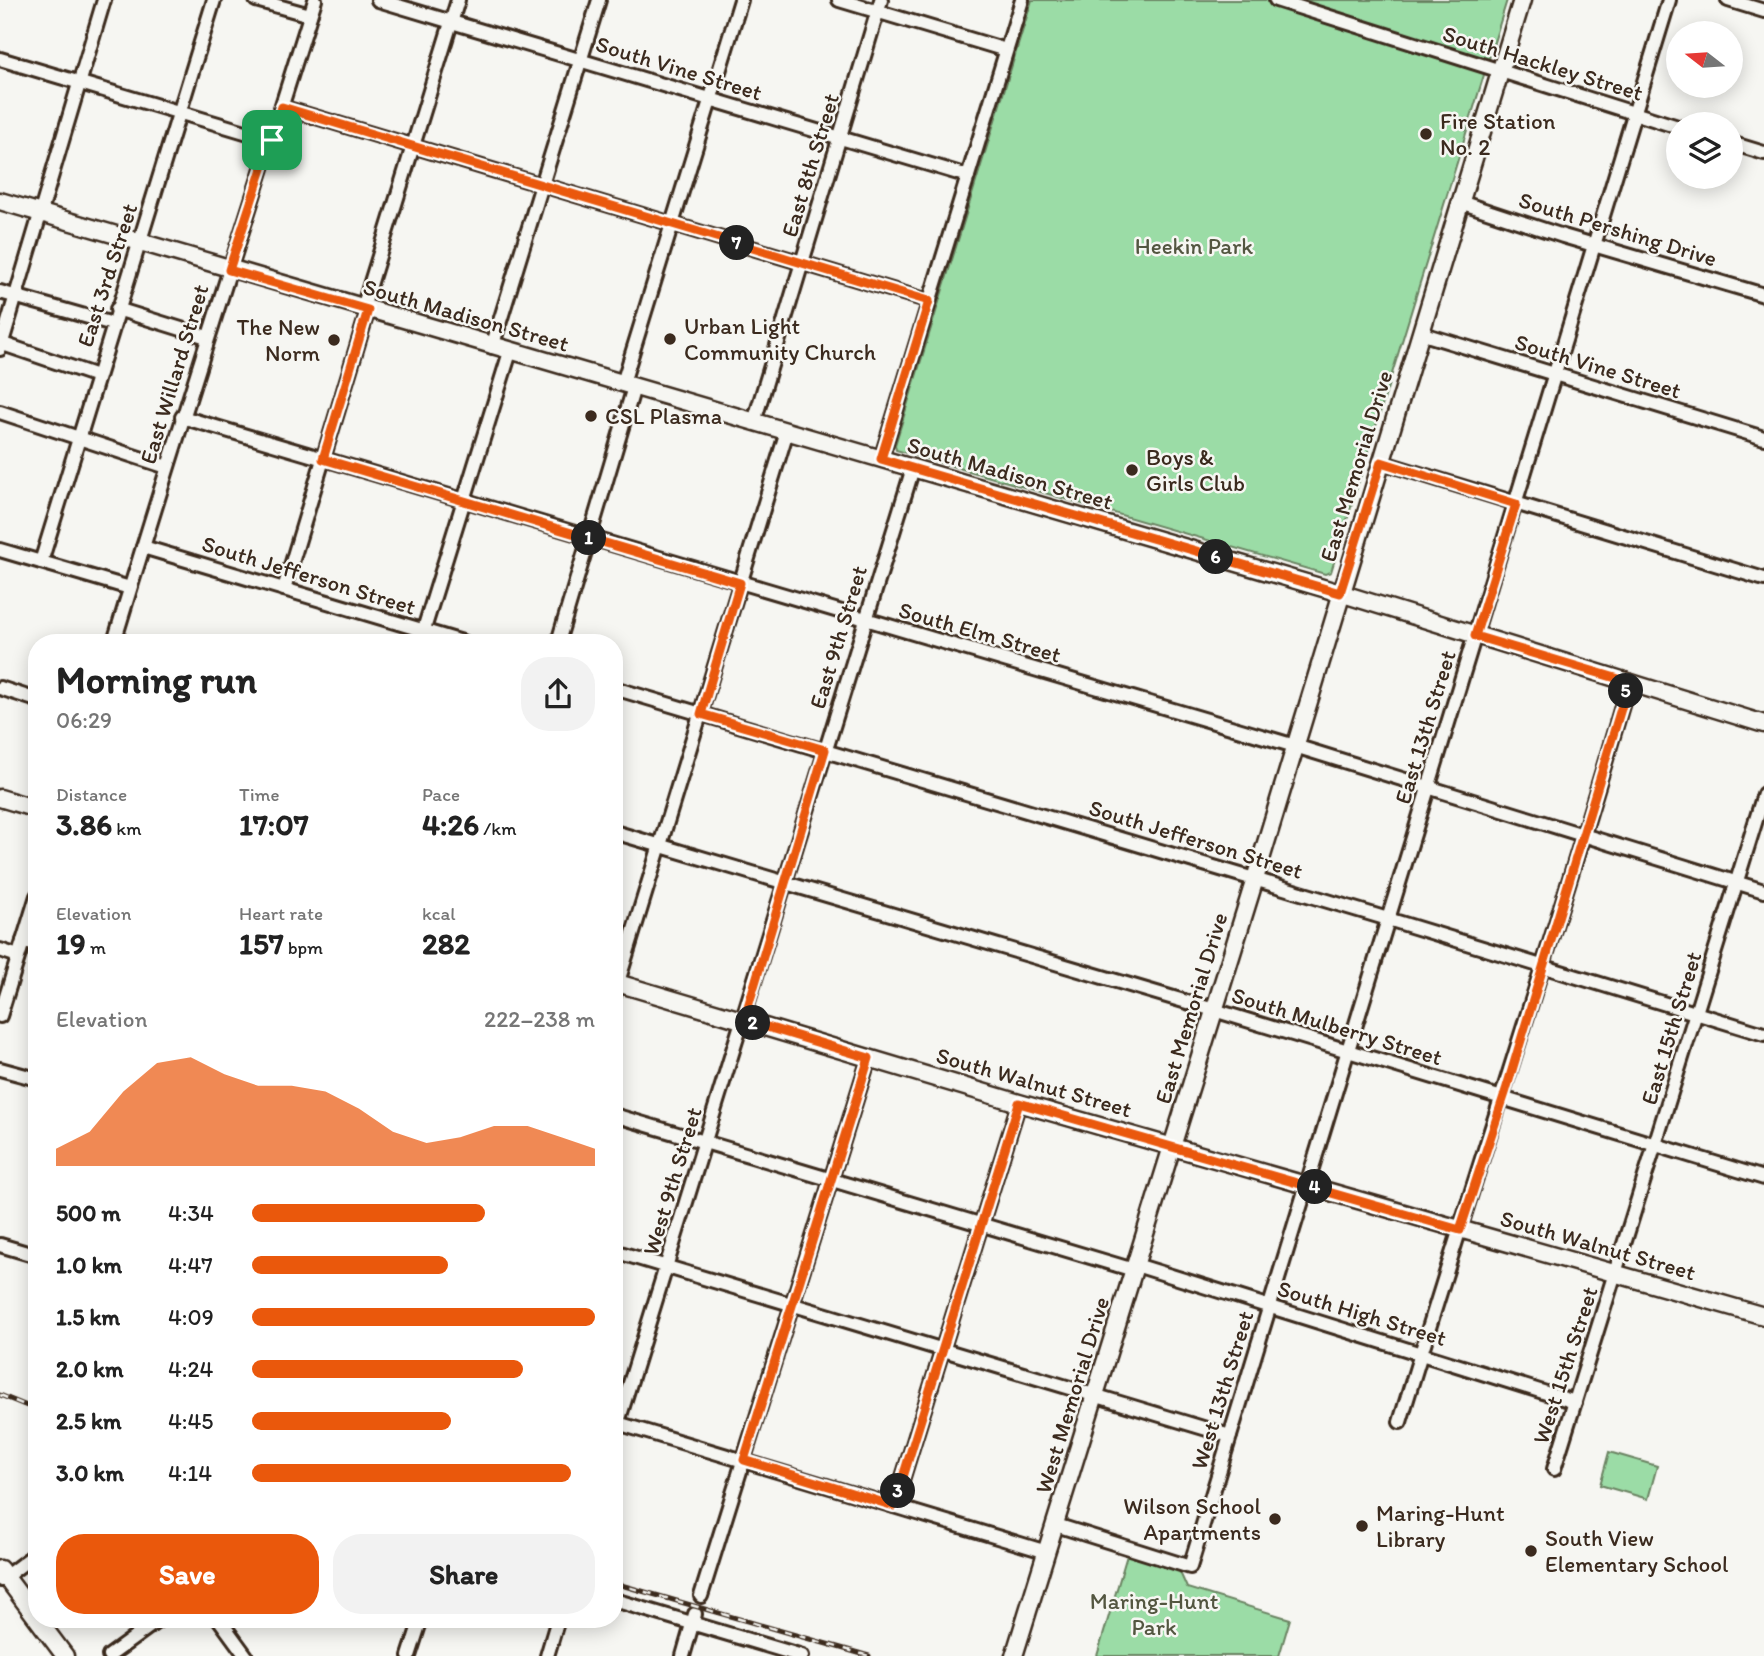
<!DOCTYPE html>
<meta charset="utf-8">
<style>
:root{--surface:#fff;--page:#f2f2f2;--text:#222;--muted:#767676;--accent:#ea580c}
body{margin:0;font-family:Itim,sans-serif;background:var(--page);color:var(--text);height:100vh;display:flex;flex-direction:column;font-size:26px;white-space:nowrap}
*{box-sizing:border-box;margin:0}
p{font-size:23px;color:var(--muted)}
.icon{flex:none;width:38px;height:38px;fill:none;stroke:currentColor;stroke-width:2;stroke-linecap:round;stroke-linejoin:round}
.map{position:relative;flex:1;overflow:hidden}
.drawer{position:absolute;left:28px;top:634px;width:595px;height:994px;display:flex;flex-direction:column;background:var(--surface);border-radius:28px;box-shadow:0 4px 18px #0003}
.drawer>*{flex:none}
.needle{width:46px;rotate:287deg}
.fabs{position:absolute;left:1666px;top:21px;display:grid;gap:14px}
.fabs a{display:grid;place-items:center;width:77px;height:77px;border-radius:50%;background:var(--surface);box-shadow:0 4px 18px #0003;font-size:35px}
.pin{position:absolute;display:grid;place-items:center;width:60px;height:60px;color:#fff;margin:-30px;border-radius:14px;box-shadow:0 4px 10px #0006}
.km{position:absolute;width:35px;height:35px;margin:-18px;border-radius:50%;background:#222;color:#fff;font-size:19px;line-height:35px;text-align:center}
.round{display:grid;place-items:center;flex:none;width:74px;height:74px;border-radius:28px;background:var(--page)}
.headline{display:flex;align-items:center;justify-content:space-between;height:119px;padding:0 28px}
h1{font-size:38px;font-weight:700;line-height:52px}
.figures{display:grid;grid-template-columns:repeat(3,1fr);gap:10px;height:119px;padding:7px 28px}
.figures div{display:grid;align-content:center}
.figures b{font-size:30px;font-weight:700}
.figures small{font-size:19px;font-weight:400}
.figures p{font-size:19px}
.chart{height:196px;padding:14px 28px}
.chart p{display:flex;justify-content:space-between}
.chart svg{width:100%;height:126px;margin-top:7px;fill:var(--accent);opacity:.7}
.primary-button{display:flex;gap:14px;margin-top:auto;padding:14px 28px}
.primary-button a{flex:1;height:80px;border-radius:28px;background:var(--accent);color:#fff;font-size:28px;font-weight:700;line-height:80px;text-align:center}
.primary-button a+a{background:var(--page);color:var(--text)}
ul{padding:0 28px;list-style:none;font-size:23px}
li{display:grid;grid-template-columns:112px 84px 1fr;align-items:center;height:52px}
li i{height:18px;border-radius:9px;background:var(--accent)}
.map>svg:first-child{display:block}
.green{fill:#9bdca6;stroke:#6b8362;stroke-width:2}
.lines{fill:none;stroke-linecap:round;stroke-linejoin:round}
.minor-casing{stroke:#3b2a1e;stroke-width:18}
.major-casing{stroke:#3b2a1e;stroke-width:21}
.minor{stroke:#f6f6f2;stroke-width:12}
.major{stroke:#f6f6f2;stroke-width:16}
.rail-casing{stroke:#3b2a1e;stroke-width:5}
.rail{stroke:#f6f6f2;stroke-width:2.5;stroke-dasharray:8;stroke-linecap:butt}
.route-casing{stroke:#fff;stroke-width:14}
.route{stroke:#ea580c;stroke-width:9}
.poi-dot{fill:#3b2a1e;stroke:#f6f6f2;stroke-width:2.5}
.labels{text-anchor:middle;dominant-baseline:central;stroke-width:5;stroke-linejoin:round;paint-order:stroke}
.street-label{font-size:23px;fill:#3b2a1e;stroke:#f6f6f2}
.poi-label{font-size:23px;fill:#3b2a1e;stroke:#f6f6f2;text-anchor:start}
.park-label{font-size:23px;fill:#535640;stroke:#f6f6f2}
</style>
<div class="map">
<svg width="1764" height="1656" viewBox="0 0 1764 1656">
<rect width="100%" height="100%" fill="#f6f6f2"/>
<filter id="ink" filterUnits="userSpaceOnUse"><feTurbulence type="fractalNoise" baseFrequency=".0143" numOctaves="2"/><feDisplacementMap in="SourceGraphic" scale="14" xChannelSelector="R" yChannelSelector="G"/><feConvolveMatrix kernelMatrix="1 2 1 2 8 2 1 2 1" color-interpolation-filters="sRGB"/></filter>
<g filter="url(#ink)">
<g class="green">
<path d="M1032,0h475l-176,572 -6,2 -429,-124 -1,-5z"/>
<path d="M1609,1452l48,14 -9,33 -48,-14z"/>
<path d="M1127,1555l52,15 8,18 103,31 -11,37h-182z"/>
</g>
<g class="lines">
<defs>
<g id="minor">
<path d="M256,0l54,15"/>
<path d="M378,0l590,176"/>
<path d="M839,0l167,50"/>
<path d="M1276,0l402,127"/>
<path d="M1728,0l36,11"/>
<path d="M0,59l272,81"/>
<path d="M282,107l647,194"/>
<path d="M1731,143l33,10"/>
<path d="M1460,202l103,34 201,59"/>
<path d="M0,292l113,32"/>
<path d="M363,308l95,-308"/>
<path d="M117,309l90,28"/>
<path d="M1420,333l344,105"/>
<path d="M0,343l97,33"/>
<path d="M492,347l107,-347"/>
<path d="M0,349l104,-349"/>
<path d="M623,383l118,-383"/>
<path d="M0,412l167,55"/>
<path d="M182,417l1113,329 469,145"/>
<path d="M754,422l127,-422"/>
<path d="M881,459l141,-459"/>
<path d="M1381,462l383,117"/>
<path d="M143,547l319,95"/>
<path d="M0,550l130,38"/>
<path d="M41,562l173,-562"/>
<path d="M284,589l84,-279"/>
<path d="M114,642c65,-215 134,-428 201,-642"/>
<path d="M420,642l90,-290"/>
<path d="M558,642l76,-255"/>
<path d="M0,688l37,12"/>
<path d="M614,688l764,228 386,118"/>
<path d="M614,832l600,178 550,168"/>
<path d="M23,941l14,4"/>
<path d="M0,950l18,6"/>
<path d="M614,995l173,-564"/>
<path d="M0,1016l37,-120"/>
<path d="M0,1069l37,10"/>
<path d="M614,1115l520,155"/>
<path d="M0,1245l37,11"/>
<path d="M614,1251l616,185"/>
<path d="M1136,1265l439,137"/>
<path d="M614,1422l433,130"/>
<path d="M1400,1422c75,-247 157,-492 229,-740"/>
<path d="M614,1435l299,-967"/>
<path d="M1554,1469l210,-675"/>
<path d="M894,1506l125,-403"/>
<path d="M1056,1525l134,42 479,-1567"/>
<path d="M1,1580l36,-27"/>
<path d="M701,1596l168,-538"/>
<path d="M614,1600l188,56"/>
<path d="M219,1619l27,37"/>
<path d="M109,1656l51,-37"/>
<path d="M409,1656l12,-37"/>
<path d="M547,1656l11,-37"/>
<path d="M683,1656l12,-42"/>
</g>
<g id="major">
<path d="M0,201l1340,392 424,131"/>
<path d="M0,798l37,11"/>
<path d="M614,982l405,121 745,213"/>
<path d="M0,1569l65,87"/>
<path d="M1014,1656l241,-777 267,-879"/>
</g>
</defs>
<use href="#minor" class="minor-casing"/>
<use href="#major" class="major-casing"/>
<use href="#minor" class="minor"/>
<use href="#major" class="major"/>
<defs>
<g id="rail">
<path d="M0,1395l37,15"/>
<path d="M614,1583l255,73"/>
</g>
</defs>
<use href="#rail" class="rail-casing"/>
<use href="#rail" class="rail"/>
</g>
</g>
<g class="lines" filter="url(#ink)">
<defs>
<path id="route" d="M282,107l647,194 -48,158 459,134 41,-131 135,42 -41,132 154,46 -123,408 -46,140 -441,-127 -125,403 -150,-46 125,-402 -125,-38 81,-270 -124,-36 39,-131 -417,-124 45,-149 -139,-40z"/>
</defs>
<use href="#route" class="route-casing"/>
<use href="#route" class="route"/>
</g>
<g class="poi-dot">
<circle cx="1426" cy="134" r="7"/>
<circle cx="670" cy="339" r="7"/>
<circle cx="334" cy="340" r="7"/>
<circle cx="591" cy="416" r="7"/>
<circle cx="1132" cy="470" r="7"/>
<circle cx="1275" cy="1519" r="7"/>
<circle cx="1362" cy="1526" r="7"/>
<circle cx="1531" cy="1551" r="7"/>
</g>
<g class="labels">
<g class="street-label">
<text transform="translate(1543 63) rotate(17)">South Hackley Street</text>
<text transform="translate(679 68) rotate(17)">South Vine Street</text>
<text transform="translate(810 165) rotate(-73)">East 8th Street</text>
<text transform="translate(1618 229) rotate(17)">South Pershing Drive</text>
<text transform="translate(107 275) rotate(-72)">East 3rd Street</text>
<text transform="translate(466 315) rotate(16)">South Madison Street</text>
<text transform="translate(1598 366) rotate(17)">South Vine Street</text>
<text transform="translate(174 374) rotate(-73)">East Willard Street</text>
<text transform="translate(1356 466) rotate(-73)">East Memorial Drive</text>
<text transform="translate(1010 473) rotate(16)">South Madison Street</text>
<text transform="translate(309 575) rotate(17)">South Jefferson Street</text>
<text transform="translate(980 632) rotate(16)">South Elm Street</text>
<text transform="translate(838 637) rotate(-73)">East 9th Street</text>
<text transform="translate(1425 727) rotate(-73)">East 13th Street</text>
<text transform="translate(1196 839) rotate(17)">South Jefferson Street</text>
<text transform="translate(1191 1008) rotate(-73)">East Memorial Drive</text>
<text transform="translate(1337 1026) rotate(17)">South Mulberry Street</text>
<text transform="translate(1671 1028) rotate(-73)">East 15th Street</text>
<text transform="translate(1034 1082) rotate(16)">South Walnut Street</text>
<text transform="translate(672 1181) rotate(-73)">West 9th Street</text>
<text transform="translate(1598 1245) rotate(16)">South Walnut Street</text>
<text transform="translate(1362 1313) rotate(17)">South High Street</text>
<text transform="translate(1565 1365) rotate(-72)">West 15th Street</text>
<text transform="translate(1222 1390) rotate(-73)">West 13th Street</text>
<text transform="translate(1072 1395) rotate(-73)">West Memorial Drive</text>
</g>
<g class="poi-label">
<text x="1440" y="121">Fire Station<tspan x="1440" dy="26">No. 2</tspan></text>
<text x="684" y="326">Urban Light<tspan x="684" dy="26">Community Church</tspan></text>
<text x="320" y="327" text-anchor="end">The New<tspan x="320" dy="26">Norm</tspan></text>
<text x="605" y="416">CSL Plasma</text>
<text x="1146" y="457">Boys &amp;<tspan x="1146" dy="26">Girls Club</tspan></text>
<text x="1261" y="1506" text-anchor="end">Wilson School<tspan x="1261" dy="26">Apartments</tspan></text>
<text x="1376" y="1513">Maring-Hunt<tspan x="1376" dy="26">Library</tspan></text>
<text x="1545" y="1538">South View<tspan x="1545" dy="26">Elementary School</tspan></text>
</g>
<g class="park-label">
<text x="1194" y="246">Heekin Park</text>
<text x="1154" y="1601">Maring-Hunt<tspan x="1154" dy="26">Park</tspan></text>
</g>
</g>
</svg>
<div class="fabs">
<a><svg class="needle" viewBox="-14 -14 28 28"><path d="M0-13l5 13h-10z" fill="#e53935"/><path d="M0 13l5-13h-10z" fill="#767676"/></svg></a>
<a><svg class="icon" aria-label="layers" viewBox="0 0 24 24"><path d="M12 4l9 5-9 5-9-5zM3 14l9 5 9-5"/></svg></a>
</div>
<div class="pin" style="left:272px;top:140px;background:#1e9e55"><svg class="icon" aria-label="arrive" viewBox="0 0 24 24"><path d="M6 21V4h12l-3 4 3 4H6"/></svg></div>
<b class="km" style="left:589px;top:538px">1</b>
<b class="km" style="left:753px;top:1023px">2</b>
<b class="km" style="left:898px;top:1491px">3</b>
<b class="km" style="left:1315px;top:1187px">4</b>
<b class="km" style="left:1626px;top:691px">5</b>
<b class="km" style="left:1216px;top:557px">6</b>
<b class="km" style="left:737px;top:243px">7</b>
<section class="drawer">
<div class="headline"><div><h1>Morning run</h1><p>06:29</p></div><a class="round"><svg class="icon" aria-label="share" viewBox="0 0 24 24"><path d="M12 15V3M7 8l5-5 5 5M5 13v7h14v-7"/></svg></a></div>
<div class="figures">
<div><p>Distance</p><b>3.86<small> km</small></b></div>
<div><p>Time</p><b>17:07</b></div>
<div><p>Pace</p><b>4:26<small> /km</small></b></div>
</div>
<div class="figures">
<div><p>Elevation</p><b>19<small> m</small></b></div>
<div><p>Heart rate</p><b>157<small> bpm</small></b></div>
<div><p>kcal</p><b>282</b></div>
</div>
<div class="chart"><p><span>Elevation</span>222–238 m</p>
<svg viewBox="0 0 160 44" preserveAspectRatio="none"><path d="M0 44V38L10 32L20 18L30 8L40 6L50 12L60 16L70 16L80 18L90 24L100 32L110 36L120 34L130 30L140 30L150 34L160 38V44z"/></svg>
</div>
<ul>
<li><b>500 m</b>4:34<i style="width:68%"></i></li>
<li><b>1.0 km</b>4:47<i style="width:57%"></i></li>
<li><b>1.5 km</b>4:09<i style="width:100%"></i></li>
<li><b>2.0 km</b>4:24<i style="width:79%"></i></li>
<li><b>2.5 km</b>4:45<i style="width:58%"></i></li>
<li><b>3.0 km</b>4:14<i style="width:93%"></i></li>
</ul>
<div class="primary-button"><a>Save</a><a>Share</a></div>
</section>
</div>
